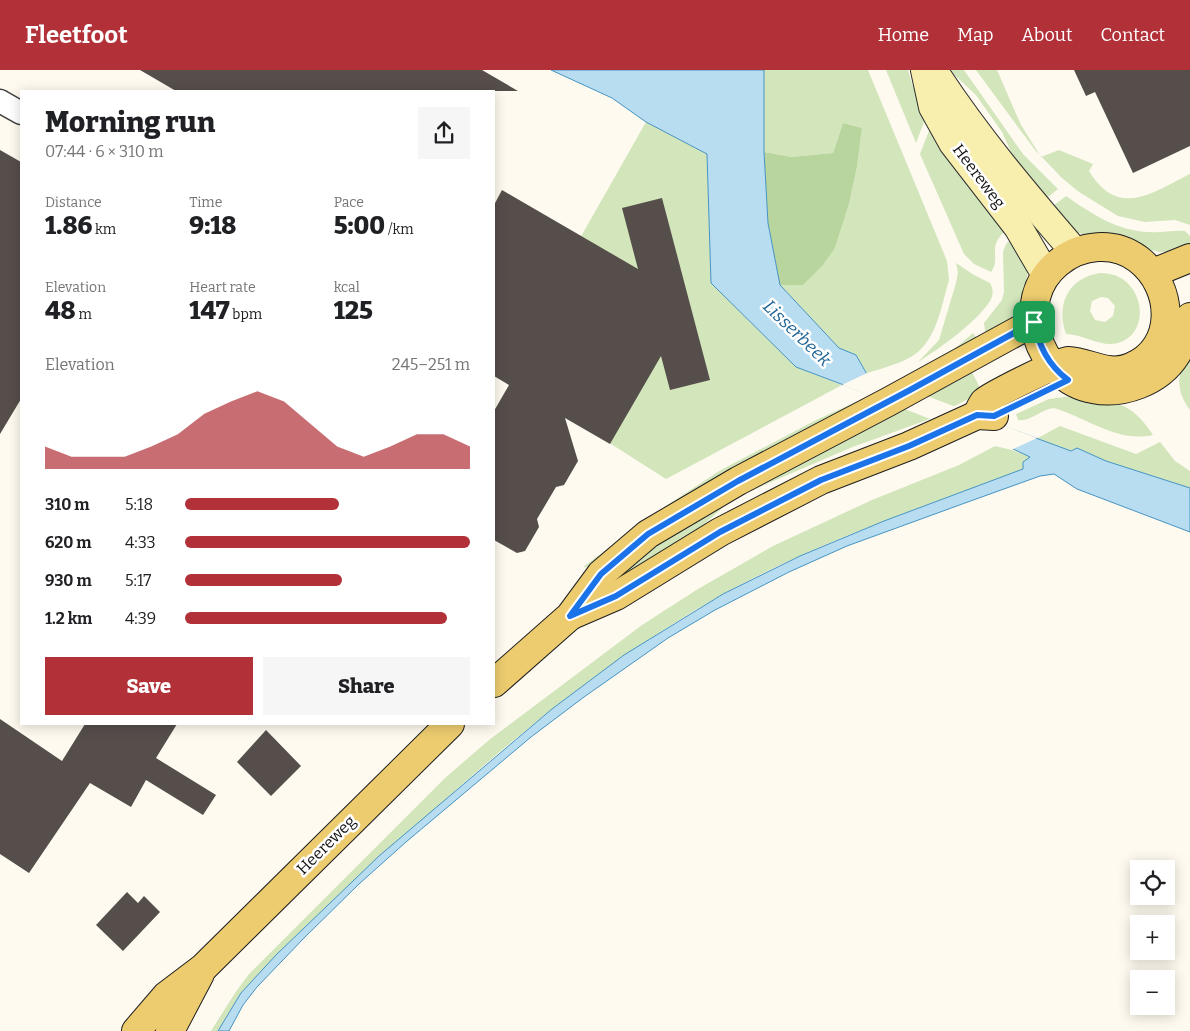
<!DOCTYPE html>
<meta charset="utf-8">
<style>
:root{--surface:#fff;--page:#f6f6f6;--text:#202124;--muted:#757577;--accent:#b23139}
body{margin:0;font-family:Bitter,serif;background:var(--page);color:var(--text);height:100vh;display:flex;flex-direction:column;font-size:19px;white-space:nowrap}
*{box-sizing:border-box;margin:0}
p{font-size:16px;color:var(--muted)}
.icon{flex:none;width:28px;height:28px;fill:none;stroke:currentColor;stroke-width:2;stroke-linecap:round;stroke-linejoin:round}
.map{position:relative;flex:1;overflow:hidden}
.drawer{position:absolute;left:20px;top:20px;width:475px;height:635px;display:flex;flex-direction:column;background:var(--surface);border-radius:0px;box-shadow:0 2px 12px #0003}
.drawer>*{flex:none}
.fabs{position:absolute;left:1130px;top:790px;display:grid;gap:10px}
.fabs a{display:grid;place-items:center;width:45px;height:45px;border-radius:0px;background:var(--surface);box-shadow:0 2px 12px #0003;font-size:25px}
.pin{position:absolute;display:grid;place-items:center;width:42px;height:42px;color:#fff;margin:-21px;border-radius:10px;box-shadow:0 2px 8px #0006}
.round{display:grid;place-items:center;flex:none;width:52px;height:52px;border-radius:0px;background:var(--page)}
.overview{display:flex;align-items:center;justify-content:space-between;height:85px;padding:0 25px}
h1{font-size:28px;font-weight:800;line-height:38px}
.stats{display:grid;grid-template-columns:repeat(3,1fr);gap:8px;height:85px;padding:5px 25px}
.stats div{display:grid;align-content:center}
.stats b{font-size:25px;font-weight:800}
.stats small{font-size:14px;font-weight:400}
.stats p{font-size:14px}
.chart{height:140px;padding:10px 25px}
.chart p{display:flex;justify-content:space-between}
.chart svg{width:100%;height:90px;margin-top:5px;fill:var(--accent);opacity:.7}
.primary-button{display:flex;gap:10px;margin-top:auto;padding:10px 25px}
.primary-button a{flex:1;height:58px;border-radius:0px;background:var(--accent);color:#fff;font-size:20px;font-weight:800;line-height:58px;text-align:center}
.primary-button a+a{background:var(--page);color:var(--text)}
ul{padding:0 25px;list-style:none;font-size:16px}
li{display:grid;grid-template-columns:80px 60px 1fr;align-items:center;height:38px}
li i{height:12px;border-radius:6px;background:var(--accent)}
header{display:flex;align-items:center;gap:30px;box-sizing:border-box;height:70px;padding:0 25px;background:var(--accent);color:#fff}
header strong{font-size:24px}
nav{display:flex;gap:28px;margin-inline-start:auto;font-size:18px}
.map>svg:first-child{display:block}
.green{fill:#d2e5bb;fill-rule:evenodd}
.forest{fill:#b7d59c}
.water{fill:#b8ddf1;stroke:#4593c2}
.pier{fill:#fefaef}
.building{fill:#554e4b}
.lines{fill:none;stroke-linecap:round;stroke-linejoin:round}
.street-casing{stroke:#404040;stroke-width:25}
.secondary-casing{stroke:#2f2f2f;stroke-width:30}
.primary-casing{stroke:#1e1e1e;stroke-width:30}
.street{stroke:#fff;stroke-width:22}
.secondary{stroke:#f8efaf;stroke-width:28}
.primary{stroke:#edcc6f;stroke-width:28}
.route-casing{stroke:#fff;stroke-width:10}
.route{stroke:#1a73e8;stroke-width:6}
.labels{text-anchor:middle;dominant-baseline:central;stroke-width:5;stroke-linejoin:round;paint-order:stroke}
.street-label{font-size:16px;fill:#0d0d0d;stroke:#fff}
.water-label{font-size:18px;font-style:italic;fill:#216595;stroke:#fff}
</style>
<header>
<strong>Fleetfoot</strong>
<nav><a>Home</a><a>Map</a><a>About</a><a>Contact</a></nav>
</header>
<div class="map">
<svg width="1190" height="961" viewBox="0 0 1190 961">
<rect width="100%" height="100%" fill="#fefaef"/>
<g class="green">
<path d="M764,0h104l79,191 2,19c-8,27 -13,66 -42,79 -12,6 -27,10 -40,14l-11,-18 -17,-7 -59,-63h23l32,-37 14,-44 8,-37 5,-39 -19,-5 -10,30 -42,4 -27,-5z"/>
<path d="M886,0h22l4,14 15,30 -11,29z"/>
<path d="M949,0h15l59,84 35,35 -15,12 -23,-29 -18,-40 -26,-37z"/>
<path d="M976,0h21l24,55 20,32 18,-7 34,14 -4,7c29,48 63,22 101,3v51l-15,-5 -30,2 -27,-6 -39,-24 -17,-14 -27,-28z"/>
<path d="M646,52l61,32 4,129 85,84 46,18 -176,94 -58,-37 36,-163 -65,-39z"/>
<path d="M932,53l76,106c-23,17 -6,28 -17,43l-17,-8 -10,-10 -44,-100z"/>
<path d="M1066,126c26,18 51,35 83,36 12,1 24,-2 36,-1l5,5v14l-30,2 -82,-19 -10,-5 -19,-19z"/>
<path d="M1014,167l13,29 1,26 -7,18 -7,11 -25,17 -4,-7 -1,-8 18,-23 2,-8 -1,-40 3,-8z"/>
<path d="M956,193l18,12 16,8c3,6 4,11 0,18 -13,21 -51,48 -72,61l21,-22 17,-57 2,-11z"/>
<path d="M1100,203c6,0 13,1 19,4 26,13 30,57 -1,66 -15,5 -36,-9 -52,-9 -10,-30 2,-56 34,-61zM1101,227l7,1 7,8 -2,10 -8,6 -10,-2 -5,-9 2,-10z"/>
<path d="M973,263l7,9 -386,226 -11,-1 74,-55 62,-41 97,-51 106,-48 30,-21z"/>
<path d="M1190,275v65c-18,-25 -10,-39 0,-65z"/>
<path d="M970,298l12,24 -55,28 -77,28 -104,45 -19,11 -43,38 -74,48 -7,-8 55,-45z"/>
<path d="M1072,326c39,5 58,3 81,39 -35,8 -66,-17 -99,-27 -13,1 -23,14 -36,12l-2,-6 33,-15z"/>
<path d="M1060,356l76,28 24,-12 15,19 15,10v17l-84,-27 -28,-12 -7,3 -35,-13z"/>
<path d="M995,376l17,4 19,7 -8,5v7c-101,38 -206,73 -300,125 -184,103 -332,255 -482,399l-23,38h-7l24,-38 14,-19 196,-196 44,-38 153,-115 56,-36 75,-43 99,-46 87,-35z"/>
</g>
<path class="forest" d="M843,53l19,5 -5,39 -8,37 -14,44 -13,18 -19,19h-23l-12,-62 -4,-71 27,5 42,-4z"/>
<path class="water" d="M551,0h213v82l4,71 12,62 59,63 17,7 12,21 203,75 6,-3 29,13 84,27v44l-113,-43 -23,-15 -14,2 -75,27 -118,43 -58,26 -74,38 -47,28 -84,59 -53,40 -125,105 -47,42 -54,53 -48,50 -14,18 -14,26h-11l23,-38 35,-38 103,-99 173,-147 72,-54 99,-61 77,-38 84,-35 139,-52v-7l7,-5 -19,-9 -215,-81 -85,-84 -4,-129 -61,-32 -34,-24z"/>
<path class="pier" d="M867,303l170,65 -26,12 -169,-65z"/>
<g class="building">
<path d="M140,0h342l36,21h-342z"/>
<path d="M1074,0h116v76l-57,27 -38,-81 -9,4z"/>
<path d="M0,80l21,12v237l-21,35z"/>
<path d="M502,120l136,79 -16,-61 40,-10 48,182 -40,10 -9,-34 -51,88 -45,-26 13,43 -14,24 -8,2 -19,32 2,8 -14,24 -8,2 -23,-13v-129l15,-26 -15,-9v-171z"/>
<path d="M0,649l62,42 23,-37h92l-21,34 60,37 -13,20 -57,-35 -15,27 -41,-24 -61,90 -29,-19z"/>
<path d="M266,660l35,36 -30,30 -34,-34z"/>
<path d="M127,822l11,11 6,-7 16,16 -37,39 -27,-26z"/>
</g>
<g class="lines">
<defs>
<path id="street" d="M0,31l21,12"/>
<g id="secondary">
<path d="M925,0l8,37 20,36 65,84 28,48"/>
<path d="M933,0c42,65 92,124 142,182"/>
</g>
<g id="primary">
<path d="M1153,203l37,-15"/>
<path d="M977,345c2,-4 4,-9 7,-13 6,-6 76,-41 84,-41 22,1 40,16 63,6 46,-19 44,-80 7,-108 -24,-18 -57,-15 -80,4 -46,37 -21,116 35,126 29,6 66,-7 83,-34 7,-11 9,-26 14,-38"/>
<path d="M572,545l44,-19 104,-64 101,-52 88,-34 68,-31 17,1"/>
<path d="M494,613l76,-67 31,-42 47,-40 90,-53 150,-79 146,-80"/>
<path d="M136,961l30,-35 37,-28 247,-244"/>
<path d="M170,961l30,-57"/>
</g>
</defs>
<use href="#street" class="street-casing"/>
<use href="#secondary" class="secondary-casing"/>
<use href="#primary" class="primary-casing"/>
<use href="#street" class="street"/>
<use href="#secondary" class="secondary"/>
<use href="#primary" class="primary"/>
</g>
<g class="lines">
<defs>
<path id="route" d="M1034,252c5,24 14,43 34,58l-74,36 -17,-1 -68,31 -88,34 -101,52 -104,64 -46,20 31,-42 47,-40 90,-53 172,-91z"/>
</defs>
<use href="#route" class="route-casing"/>
<use href="#route" class="route"/>
</g>
<g class="labels">
<g class="street-label">
<text transform="translate(979 106) rotate(53)">Heereweg</text>
<text transform="translate(326 775) rotate(-45)">Heereweg</text>
</g>
<g class="water-label">
<text transform="translate(797 263) rotate(44)">Lisserbeek</text>
</g>
</g>
</svg>
<div class="fabs">
<a><svg class="icon" aria-label="locate" viewBox="0 0 24 24"><circle cx="12" cy="12" r="6"/><path d="M12 2v4M12 18v4M2 12h4M18 12h4"/></svg></a>
<a>+</a>
<a>−</a>
</div>
<div class="pin" style="left:1034px;top:252px;background:#1e9e55"><svg class="icon" aria-label="arrive" viewBox="0 0 24 24"><path d="M6 21V4h12l-3 4 3 4H6"/></svg></div>
<section class="drawer">
<div class="overview"><div><h1>Morning run</h1><p>07:44 · 6 × 310 m</p></div><a class="round"><svg class="icon" aria-label="share" viewBox="0 0 24 24"><path d="M12 15V3M7 8l5-5 5 5M5 13v7h14v-7"/></svg></a></div>
<div class="stats">
<div><p>Distance</p><b>1.86<small> km</small></b></div>
<div><p>Time</p><b>9:18</b></div>
<div><p>Pace</p><b>5:00<small> /km</small></b></div>
</div>
<div class="stats">
<div><p>Elevation</p><b>48<small> m</small></b></div>
<div><p>Heart rate</p><b>147<small> bpm</small></b></div>
<div><p>kcal</p><b>125</b></div>
</div>
<div class="chart"><p><span>Elevation</span>245–251 m</p>
<svg viewBox="0 0 160 44" preserveAspectRatio="none"><path d="M0 44V33L10 38L20 38L30 38L40 33L50 27L60 17L70 11L80 6L90 11L100 22L110 33L120 38L130 33L140 27L150 27L160 33V44z"/></svg>
</div>
<ul>
<li><b>310 m</b>5:18<i style="width:54%"></i></li>
<li><b>620 m</b>4:33<i style="width:100%"></i></li>
<li><b>930 m</b>5:17<i style="width:55%"></i></li>
<li><b>1.2 km</b>4:39<i style="width:92%"></i></li>
</ul>
<div class="primary-button"><a>Save</a><a>Share</a></div>
</section>
</div>
